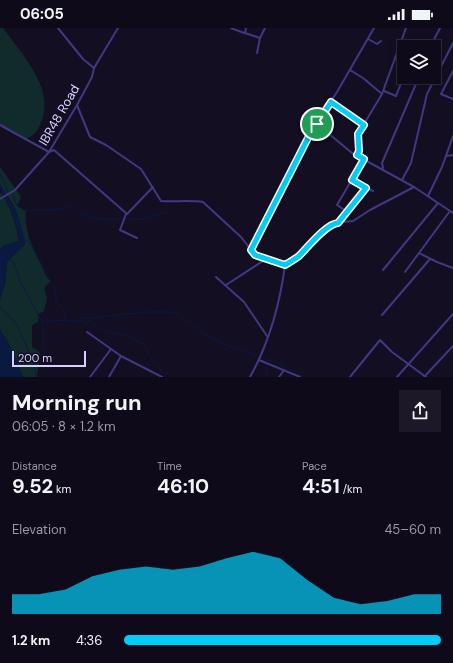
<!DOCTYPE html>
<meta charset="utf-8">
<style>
:root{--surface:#0e0a1a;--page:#1c1827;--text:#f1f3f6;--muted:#9b9aa2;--line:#2e2b39;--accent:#03cdf7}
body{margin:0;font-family:"DM Sans",sans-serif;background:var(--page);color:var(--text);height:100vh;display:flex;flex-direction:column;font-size:15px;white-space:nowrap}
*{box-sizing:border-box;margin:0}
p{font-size:13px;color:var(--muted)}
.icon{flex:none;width:22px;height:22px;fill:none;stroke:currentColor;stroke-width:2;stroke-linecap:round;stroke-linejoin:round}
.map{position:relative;height:349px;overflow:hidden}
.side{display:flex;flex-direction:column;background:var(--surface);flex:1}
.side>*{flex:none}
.tools{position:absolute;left:397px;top:12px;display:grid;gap:8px}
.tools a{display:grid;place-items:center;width:44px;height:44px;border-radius:0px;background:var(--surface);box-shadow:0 2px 10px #0003,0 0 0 1px var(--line);font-size:20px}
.scale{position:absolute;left:12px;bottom:10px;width:74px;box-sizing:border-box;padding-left:4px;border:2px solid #d8cffe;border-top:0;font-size:11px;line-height:14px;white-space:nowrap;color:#d8cffe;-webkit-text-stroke:3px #130e22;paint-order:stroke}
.pin{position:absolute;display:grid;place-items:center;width:34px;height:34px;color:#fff;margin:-17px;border:2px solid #fff;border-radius:50%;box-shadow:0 1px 4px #0007}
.round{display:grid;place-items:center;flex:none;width:42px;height:42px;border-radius:0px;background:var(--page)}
.summary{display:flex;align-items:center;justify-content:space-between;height:68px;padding:0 12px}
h1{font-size:22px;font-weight:700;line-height:30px}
.stats{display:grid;grid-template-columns:repeat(3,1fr);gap:6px;height:68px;padding:4px 12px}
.stats div{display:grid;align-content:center}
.stats b{font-size:20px;font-weight:700}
.stats small{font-size:11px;font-weight:400}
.stats p{font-size:11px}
.chart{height:112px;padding:8px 12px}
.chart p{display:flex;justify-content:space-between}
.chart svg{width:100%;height:72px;margin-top:4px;fill:var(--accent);opacity:.7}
ul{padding:0 12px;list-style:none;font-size:13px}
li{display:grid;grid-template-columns:64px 48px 1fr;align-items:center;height:30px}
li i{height:10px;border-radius:5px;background:var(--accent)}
.status{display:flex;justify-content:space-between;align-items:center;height:28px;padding:0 20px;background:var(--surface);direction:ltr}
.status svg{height:11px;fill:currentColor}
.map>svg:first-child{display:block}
.green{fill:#112b2c}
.water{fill:#0a193f}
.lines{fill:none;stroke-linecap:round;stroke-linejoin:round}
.stream{stroke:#0a193f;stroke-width:1}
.street{stroke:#413980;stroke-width:2}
.route-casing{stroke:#fff;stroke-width:8}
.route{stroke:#03cdf7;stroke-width:5}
.labels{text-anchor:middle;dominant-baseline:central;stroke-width:4;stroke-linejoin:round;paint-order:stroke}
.street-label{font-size:13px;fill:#d8cffe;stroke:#130e22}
</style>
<div class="status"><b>06:05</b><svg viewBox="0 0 49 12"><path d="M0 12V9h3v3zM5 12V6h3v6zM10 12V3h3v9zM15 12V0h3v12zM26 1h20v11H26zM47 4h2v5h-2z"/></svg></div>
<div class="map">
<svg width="453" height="349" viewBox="0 0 453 349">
<rect width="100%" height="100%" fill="#130e22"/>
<g class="green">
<path d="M0,0h3c20,28 57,65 35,101 -2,4 -7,7 -11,10l-27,-14z"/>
<path d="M0,139l21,30 -4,9 9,5c-3,25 12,45 21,67l4,3 -7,7 3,10 -3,13 -5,3 -1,8 -6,3v22l8,5 -3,25h-14l-15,-35 -8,-12v-31l5,-15 2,-22 18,-18 -9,-33 -4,-8 -12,-18z"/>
<path d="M0,164c11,15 16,32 19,49l-16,5 -3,3z"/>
</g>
<g class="water">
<path d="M0,157c13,20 22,34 25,59l-18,18 -2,22 -5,15v-50l3,-3 16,-5c-2,-12 -5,-24 -10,-35 -4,-8 -9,-12 -9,-21z"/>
<path d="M0,302l8,12 15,35h-23z"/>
</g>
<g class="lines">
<g class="stream">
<path d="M0,145l8,19"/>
<path d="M13,166l4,12 9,5c13,-3 35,3 44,-6 5,3 8,8 13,10 12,5 33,5 46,3v2l16,-1 1,-2 21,-5"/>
<path d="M24,210l9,9 22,43 1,12 9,10 1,8"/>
<path d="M9,230l5,5 6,18 22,41 24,-2 9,2 7,-4h9l55,-6h21l12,2 21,17 19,11 53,19 34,16"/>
<path d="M0,279l16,16 16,36 5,18"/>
<path d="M79,292l7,3 4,-2 11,9 26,6 17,8 5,11 17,22"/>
<path d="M42,294c4,25 -4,34 17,55"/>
<path d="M268,337l-2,7 3,5"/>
</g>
<g class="street">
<path d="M58,0l25,31 11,9"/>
<path d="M231,0l13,5"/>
<path d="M246,0l-1,5 15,5"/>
<path d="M368,11l9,5 4,-3"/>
<path d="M430,19l10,-19"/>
<path d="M257,25l3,-15 5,-10"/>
<path d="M397,26l7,4"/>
<path d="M350,42l13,8 19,16 -24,40 1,17 -2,4"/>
<path d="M453,43l-12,23 12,5"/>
<path d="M384,63l12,5 8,-20"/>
<path d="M382,66l24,-66"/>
<path d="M331,74l32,23"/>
<path d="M77,77l13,32 16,8 35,24 20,32c12,1 30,-1 42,1l38,35 14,18 30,10 13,-8 21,-22 15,-12 19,-2 17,-11 44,-23 39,26"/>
<path d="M317,96l35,29 62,34"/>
<path d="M0,97l49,27 5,-2 73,64 26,-27"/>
<path d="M446,128l7,-1"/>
<path d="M383,140l-1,-5 37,-86"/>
<path d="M352,152l21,11"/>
<path d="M402,152l9,-17 16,-69 26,-51"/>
<path d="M428,168l14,-29 11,-31"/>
<path d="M0,171l15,-9 34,-38 28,-47 15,-28 2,-9 24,-40"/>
<path d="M346,183l-9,-6 27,-46"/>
<path d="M450,183l-31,42 18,9 16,6"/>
<path d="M126,186l-6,16 17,8"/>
<path d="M338,195l28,-35"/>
<path d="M251,222l61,-121 25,-37 37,-64"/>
<path d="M383,242l55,-67"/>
<path d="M405,244l14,-19"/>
<path d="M216,249l28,25 23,34"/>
<path d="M226,257l40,-26"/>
<path d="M382,287l48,-56"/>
<path d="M87,304l34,24 41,21"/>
<path d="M259,332l41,17"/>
<path d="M90,349l21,-28"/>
<path d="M109,349l12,-21"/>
<path d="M250,349c19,-34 30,-74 35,-112"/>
<path d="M279,349l5,-7"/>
<path d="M350,349l30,-37 12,12 34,25"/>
<path d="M397,349l56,-63"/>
<path d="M424,349l29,-31"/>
</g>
</g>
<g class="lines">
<defs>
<path id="route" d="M331,74l33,23 -6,9 1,17 -2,4 7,4 -12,21 14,8 -28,35c-12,1 -30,24 -39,33 -4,3 -9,6 -14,9l-30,-10 -4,-5 59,-116z"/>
</defs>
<use href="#route" class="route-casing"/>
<use href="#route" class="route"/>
</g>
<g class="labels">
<g class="street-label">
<text transform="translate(59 87) rotate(-60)">IBR48 Road</text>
</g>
</g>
</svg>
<div class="tools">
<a><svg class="icon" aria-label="layers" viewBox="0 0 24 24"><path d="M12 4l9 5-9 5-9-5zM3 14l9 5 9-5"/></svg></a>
</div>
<div class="scale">200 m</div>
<div class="pin" style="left:317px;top:96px;background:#1e9e55"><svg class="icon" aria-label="arrive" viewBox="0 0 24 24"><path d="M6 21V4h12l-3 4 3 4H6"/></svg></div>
</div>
<section class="side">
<div class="summary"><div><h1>Morning run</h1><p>06:05 · 8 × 1.2 km</p></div><a class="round"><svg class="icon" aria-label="share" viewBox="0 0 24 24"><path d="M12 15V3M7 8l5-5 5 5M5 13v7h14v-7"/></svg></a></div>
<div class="stats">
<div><p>Distance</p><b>9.52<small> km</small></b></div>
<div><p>Time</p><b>46:10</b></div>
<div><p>Pace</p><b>4:51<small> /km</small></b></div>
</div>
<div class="chart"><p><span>Elevation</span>45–60 m</p>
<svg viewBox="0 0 160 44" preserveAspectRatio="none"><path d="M0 44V32L10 32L20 29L30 21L40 17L50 15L60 17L70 15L80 10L90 6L100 10L110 23L120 34L130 38L140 36L150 32L160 32V44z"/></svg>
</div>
<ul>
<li><b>1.2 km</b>4:36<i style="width:100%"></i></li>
</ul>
</section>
